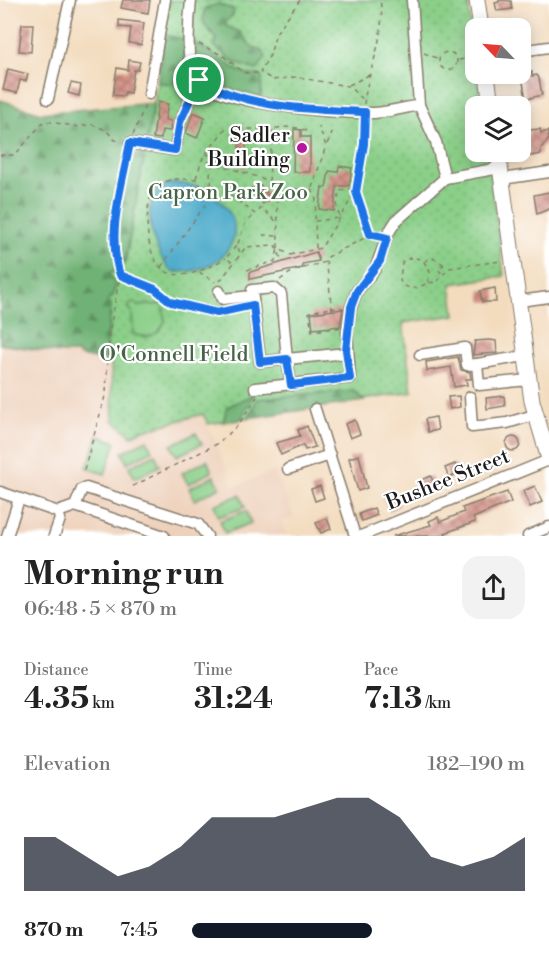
<!DOCTYPE html>
<meta charset="utf-8">
<style>
:root{--surface:#fff;--page:#f2f2f2;--text:#222;--muted:#767676;--accent:#111827}
body{margin:0;font-family:"Libre Bodoni",serif;background:var(--page);color:var(--text);height:100vh;display:flex;flex-direction:column;font-size:22px;white-space:nowrap}
*{box-sizing:border-box;margin:0}
p{font-size:20px;color:var(--muted)}
.icon{flex:none;width:33px;height:33px;fill:none;stroke:currentColor;stroke-width:2;stroke-linecap:round;stroke-linejoin:round}
.map{position:relative;height:536px;overflow:hidden}
.drawer{display:flex;flex-direction:column;background:var(--surface);flex:1}
.drawer>*{flex:none}
.needle{width:39px;rotate:295deg}
.controls{position:absolute;left:465px;top:18px;display:grid;gap:12px}
.controls a{display:grid;place-items:center;width:66px;height:66px;border-radius:12px;background:var(--surface);box-shadow:0 3px 15px #0003;font-size:30px}
.pin{position:absolute;display:grid;place-items:center;width:51px;height:51px;color:#fff;margin:-26px;border:3px solid #fff;border-radius:50%;box-shadow:0 2px 6px #0007}
.round{display:grid;place-items:center;flex:none;width:63px;height:63px;border-radius:18px;background:var(--page)}
.head{display:flex;align-items:center;justify-content:space-between;height:102px;padding:0 24px}
h1{font-size:33px;font-weight:700;line-height:45px}
.stats{display:grid;grid-template-columns:repeat(3,1fr);gap:9px;height:102px;padding:6px 24px}
.stats div{display:grid;align-content:center}
.stats b{font-size:30px;font-weight:700}
.stats small{font-size:16px;font-weight:400}
.stats p{font-size:16px}
.chart{height:168px;padding:12px 24px}
.chart p{display:flex;justify-content:space-between}
.chart svg{width:100%;height:108px;margin-top:6px;fill:var(--accent);opacity:.7}
ul{padding:0 24px;list-style:none;font-size:20px}
li{display:grid;grid-template-columns:96px 72px 1fr;align-items:center;height:45px}
li i{height:15px;border-radius:8px;background:var(--accent)}
.map>svg:first-child{display:block}
.built{fill:#eed1bb}
.green{fill:url(#green-dots);stroke:#547652;stroke-width:1.5}
.forest{fill:url(#forest-firs);stroke:#466748;stroke-width:1.5}
.pitch{fill:#8bcf89;stroke:#547652;stroke-width:1.5}
.water{fill:#4baaca;stroke:#346373;stroke-width:1.5}
.building{fill:url(#building-cross-hatch)}
.lines{fill:none;stroke-linecap:round;stroke-linejoin:round}
.minor-casing{stroke:#887c6c;stroke-width:13}
.highway-casing{stroke:#887c6c;stroke-width:17}
.path{stroke:#887c6c;stroke-width:1.5;stroke-dasharray:4.5 4.5;stroke-linecap:butt}
.minor{stroke:#fff;stroke-width:10}
.highway{stroke:#fff;stroke-width:15}
.route-casing{stroke:#fff;stroke-width:12}
.route{stroke:#1a73e8;stroke-width:8}
.poi-dot{fill:#b5179e;stroke:#fff;stroke-width:2}
.labels{text-anchor:middle;dominant-baseline:central;stroke-width:4.5;stroke-linejoin:round;paint-order:stroke}
.poi-label{font-size:21px;fill:#1c1c1c;stroke:#fff;text-anchor:end}
.park-label{font-size:21px;fill:#486448;stroke:#fff}
.street-label{font-size:21px;fill:#1c1c1c;stroke:#fff}
</style>
<div class="map">
<svg width="549" height="536" viewBox="0 0 549 536">
<defs>
<pattern id="green-dots" width="8" height="8" patternUnits="userSpaceOnUse" patternTransform="scale(1.5)"><rect width="8" height="8" fill="#8bcf89"/><path d="M2 2h.1M6 6h.1" fill="none" stroke="#77b176" stroke-width="1.8" stroke-linecap="round"/></pattern>
<pattern id="forest-firs" width="22" height="20" patternUnits="userSpaceOnUse" patternTransform="scale(1.5)"><rect width="22" height="20" fill="#70b275"/><path d="M5 1l3.5 6h-7zM16 11l3.5 6h-7z" fill="#5b905f"/></pattern>
<pattern id="building-cross-hatch" width="8" height="8" patternUnits="userSpaceOnUse" patternTransform="scale(1.5)"><rect width="8" height="8" fill="#d49286"/><path d="M0 0l8 8M0 8l8-8" fill="none" stroke="#ab766d"/></pattern>
</defs>
<rect width="100%" height="100%" fill="#fff"/>
<filter id="ink" filterUnits="userSpaceOnUse"><feTurbulence type="fractalNoise" baseFrequency=".0167" numOctaves="2"/><feDisplacementMap in="SourceGraphic" scale="12" xChannelSelector="R" yChannelSelector="G"/><feConvolveMatrix kernelMatrix="1 2 1 2 8 2 1 2 1" color-interpolation-filters="sRGB"/></filter>
<filter id="wash" filterUnits="userSpaceOnUse"><feTurbulence type="fractalNoise" baseFrequency=".008" numOctaves="4" result="noise"/><feDisplacementMap in="SourceGraphic" scale="24" xChannelSelector="R" yChannelSelector="G"/><feGaussianBlur stdDeviation="1.35" result="paint"/><feColorMatrix in="noise" values="0 0 0 0 0 0 0 0 0 0 0 0 0 0 0 0 0 1.4 0 .05"/><feComposite in="paint" operator="in"/></filter>
<g filter="url(#wash)">
<rect width="100%" height="100%" fill="#f3dbbd"/>
<path class="built" d="M0,100l41,13 113,-10 -43,234 2,49 19,50 8,-5 63,-17 31,73 41,-16 19,46 -12,5 5,14h-287z"/>
<path class="green" d="M169,0h299l8,74 6,32h-6v46h12l16,124 -53,8 4,31 -52,8 9,69 -204,32 -5,-10 -63,17 -8,5 -19,-16 -2,-58 -6,-1 6,-55 -3,-4 1,-29 10,-3 6,-7 29,-160z"/>
<g class="forest">
<path d="M218,4l16,6 -1,5 -7,6v5l14,6 11,14 10,4 5,7 -9,13 -22,-7 -22,-18 4,-4c-7,-15 -18,-11 -12,-33z"/>
<path d="M164,35l19,4 3,29 5,16 -34,-1z"/>
<path d="M193,43c23,9 45,36 66,32l3,3 -1,19c-33,-8 -68,-12 -68,-54z"/>
<path d="M0,100l41,13 113,-10 -29,160 -6,7 -10,3 7,12 -4,13 -4,1 3,7 -6,55 -24,-5 -5,-3h-15l-61,-9z"/>
<path d="M354,391l10,10 -116,17 9,-19z"/>
<path d="M254,394l-14,26 -17,2 4,-15z"/>
</g>
<g class="pitch">
<path d="M133,302l5,4 24,-2 3,17c-6,14 -17,19 -32,13l-1,-22 -4,-5z"/>
<path d="M196,433l6,11 -25,12 -6,-11z"/>
<path d="M98,436l18,6 -11,32 -18,-6z"/>
<path d="M147,440l5,11 -25,12 -5,-11z"/>
<path d="M155,454l5,12 -25,12 -6,-11z"/>
<path d="M207,460l5,12 -24,12 -6,-11z"/>
<path d="M214,476l6,11 -25,13 -6,-12z"/>
<path d="M240,495l5,12 -26,10 -5,-12z"/>
<path d="M246,511l5,12 -26,10 -5,-12z"/>
</g>
<path class="water" d="M176,183c8,2 20,2 27,6 61,33 23,89 -32,82 -20,-20 -37,-85 5,-88z"/>
<g id="blocks">
<g class="building">
<path d="M123,0h27l-2,13 -27,-5z"/>
<path d="M499,0l12,1 1,8 -15,2 -2,-8 4,-1z"/>
<path d="M119,20l25,3 -3,22 -12,-2 2,-15 -12,-1z"/>
<path d="M22,24h11l-2,28 -12,-1z"/>
<path d="M129,60l11,2 -2,8h-4l-4,23 -5,-1 -1,4 -11,-1 4,-27 11,2z"/>
<path d="M8,69l20,5 -2,7 -6,-1 -3,13 -14,-3z"/>
<path d="M532,72v4l5,-1 2,3 3,17 -16,4 -4,-22z"/>
<path d="M71,83l10,2 -2,11 -11,-3z"/>
<path d="M158,102l10,2 -3,16 6,1 -1,10 -8,-1 -1,9 -8,-1z"/>
<path d="M193,112l12,5 -8,21 -11,-5z"/>
<path d="M294,129l7,1v7h9v35h-17z"/>
<path d="M540,129l1,4 8,-2v8l-8,9v6l-11,2 -3,-21 3,-1 -1,-4z"/>
<path d="M239,132h7v36l-7,-2z"/>
<path d="M339,166l13,2 -3,18h-12l-3,25 -15,-2 3,-22 4,1 3,-17 9,1z"/>
<path d="M261,186l9,12 -7,6 -9,-12z"/>
<path d="M549,192v17l-12,5 -3,-19z"/>
<path d="M316,252l3,9 -17,3 1,4 -53,11v-7z"/>
<path d="M495,288l1,14h-14l-2,-11z"/>
<path d="M343,309l-3,17 -27,3 -2,-16z"/>
<path d="M490,340l6,1 1,12 -24,2 2,-14z"/>
<path d="M458,357l3,13 9,2 1,7h-5l1,6 -13,2 -3,-20 -24,4 -1,-9z"/>
<path d="M459,396l1,11 -10,2 -2,-12z"/>
<path d="M504,396l1,10 -18,3 -1,-11z"/>
<path d="M436,417l2,13 -10,2 -3,-13z"/>
<path d="M355,420l5,14 -10,4 -5,-14z"/>
<path d="M307,426l8,21 -10,3 -2,-5 -22,10 -5,-12 24,-7 -2,-6z"/>
<circle cx="513" cy="444" r="7"/>
<path d="M359,455l8,33 -9,3 -9,-33z"/>
<path d="M455,464l4,9 -10,5 -4,-10z"/>
<path d="M431,476l3,9 -13,5 -3,-9z"/>
<path d="M320,486l4,12 -9,3 -4,-12z"/>
<path d="M535,486l7,16 -12,5 -7,-16z"/>
<path d="M393,490l6,16 -10,5 -7,-16z"/>
<path d="M507,492l4,10 -38,16 2,4 -30,11 2,3h-54l38,-11 -2,-4 9,-4 2,5 24,-10 -2,-4z"/>
<path d="M374,508l3,7 -15,6 -3,-7z"/>
<path d="M327,518l4,11 -10,4 -5,-10z"/>
</g>
</g>
</g>
<g filter="url(#ink)">
<use href="#blocks" fill-opacity="0" stroke="#887c6c" stroke-width="1.5"/>
<g class="lines">
<defs>
<g id="minor">
<path d="M191,0c-2,17 -5,59 2,73 16,33 146,40 181,40 15,-1 30,-5 45,-8"/>
<path d="M520,51l29,-4"/>
<path d="M149,94l16,-94"/>
<path d="M48,99l22,-99"/>
<path d="M130,143l45,7 5,-28 19,-42"/>
<path d="M445,178l55,-10"/>
<path d="M502,179l47,-7"/>
<path d="M219,291l4,8 29,-3"/>
<path d="M519,301l30,-4"/>
<path d="M420,355l45,-7 2,17 10,-1 2,21 49,-5"/>
<path d="M477,364l48,-8"/>
<path d="M291,385l-4,-26 -27,3 -8,-72 22,-2 7,6 6,65 60,-6"/>
<path d="M255,388l95,-10 -3,-47 4,-24 6,-16 18,-22 14,-37 7,-11 49,-43 -9,-36 -17,-37 -7,-105"/>
<path d="M470,397l2,30 35,-4 27,-8"/>
<path d="M315,409l40,127"/>
<path d="M288,469l42,-14"/>
<path d="M0,492l58,20 2,7 -6,17"/>
<path d="M75,506l89,30"/>
<path d="M58,512l17,-6 7,-17 4,-1 112,36 9,12"/>
<path d="M7,536l12,-37"/>
<path d="M361,536l188,-76"/>
<path d="M528,536l21,-9"/>
</g>
<g id="highway">
<path d="M477,0l4,28"/>
<path d="M487,74l4,32"/>
<path d="M498,152l34,249 17,58"/>
</g>
</defs>
<use href="#minor" class="minor-casing"/>
<use href="#highway" class="highway-casing"/>
<g class="path">
<path d="M300,0l-24,33 -6,22 -10,17 13,8 22,-3 53,9 16,14"/>
<path d="M199,44l23,11 22,18h16"/>
<circle cx="448" cy="61" r="9"/>
<path d="M424,53l15,6"/>
<path d="M459,60l17,-3"/>
<path d="M349,85l20,-10"/>
<path d="M364,104c4,-36 23,-67 16,-104"/>
<path d="M366,124l-10,68 15,43 6,1"/>
<path d="M133,135l13,-32"/>
<path d="M327,144l6,-13"/>
<path d="M129,151c-8,40 -22,86 -9,124l35,14 16,13 46,11 27,-5"/>
<path d="M206,154l19,5"/>
<path d="M0,155h15l29,-34 35,6 12,-3 15,6 9,10 6,1"/>
<path d="M212,163l-10,-4 23,-30h51"/>
<path d="M196,178l6,-18"/>
<path d="M269,181l3,-48 4,-5c12,-1 20,-2 30,3"/>
<path d="M211,184l-10,2 -5,-7h-23l-17,6c-14,20 -13,82 16,89 19,4 39,-8 54,-16"/>
<path d="M312,188l14,-42 -7,-19"/>
<path d="M276,189h36l4,10 -1,20"/>
<path d="M214,190l11,1 30,23 7,-6 15,14"/>
<path d="M226,190l4,-2 14,4 4,-4h10"/>
<path d="M237,200l7,-8"/>
<path d="M263,235l14,1"/>
<path d="M316,248l-1,-27 25,-3 -3,-11 2,-16 12,-2"/>
<path d="M240,252l-3,-6 8,-22 9,-9"/>
<path d="M425,261l6,-4 17,10"/>
<path d="M232,262l-6,-4 10,-12"/>
<path d="M444,265l-6,2 2,5 6,2"/>
<path d="M161,267l52,-73 -3,-20 3,-11c69,22 64,11 65,85l12,7 31,-7 31,-50 1,-17h-3"/>
<path d="M449,268l52,-7"/>
<path d="M247,270l28,-9 3,-12"/>
<path d="M199,272l16,10"/>
<path d="M280,280l13,-9 33,-9"/>
<path d="M220,281l26,-34 29,-2 8,17"/>
<path d="M428,282l2,-10 -7,-12 -11,-3 -10,5 -2,19c9,11 18,8 28,1l8,1 13,-15"/>
<path d="M331,308h12l2,19 -33,4 -3,-19z"/>
<path d="M332,310l-6,-52 44,-23"/>
<path d="M84,470l22,-77 3,-59 11,-59"/>
<path d="M133,486l86,-43 19,-18 19,-28"/>
</g>
<use href="#minor" class="minor"/>
<use href="#highway" class="highway"/>
</g>
</g>
<g class="lines" filter="url(#ink)">
<defs>
<path id="route" d="M199,80c51,29 109,29 166,32l-1,32 -8,48 14,42 17,4 -7,23 -23,30 -6,16 -5,43 4,28 -59,7 -4,-26 -27,3 -7,-57 -36,8 -46,-11 -16,-13 -35,-14c-14,-41 2,-90 10,-132l45,7 5,-28z"/>
</defs>
<use href="#route" class="route-casing"/>
<use href="#route" class="route"/>
</g>
<circle class="poi-dot" cx="302" cy="148" r="6"/>
<g class="labels">
<g class="poi-label">
<text x="290" y="136">Sadler<tspan x="290" dy="24">Building</tspan></text>
</g>
<g class="park-label">
<text x="228" y="193">Capron Park Zoo</text>
<text x="174" y="355">O'Connell Field</text>
</g>
<g class="street-label">
<text transform="translate(448 480) rotate(-22)">Bushee Street</text>
</g>
</g>
</svg>
<div class="controls">
<a><svg class="needle" viewBox="-14 -14 28 28"><path d="M0-13l5 13h-10z" fill="#e53935"/><path d="M0 13l5-13h-10z" fill="#767676"/></svg></a>
<a><svg class="icon" aria-label="layers" viewBox="0 0 24 24"><path d="M12 4l9 5-9 5-9-5zM3 14l9 5 9-5"/></svg></a>
</div>
<div class="pin" style="left:199px;top:80px;background:#1e9e55"><svg class="icon" aria-label="arrive" viewBox="0 0 24 24"><path d="M6 21V4h12l-3 4 3 4H6"/></svg></div>
</div>
<section class="drawer">
<div class="head"><div><h1>Morning run</h1><p>06:48 · 5 × 870 m</p></div><a class="round"><svg class="icon" aria-label="share" viewBox="0 0 24 24"><path d="M12 15V3M7 8l5-5 5 5M5 13v7h14v-7"/></svg></a></div>
<div class="stats">
<div><p>Distance</p><b>4.35<small> km</small></b></div>
<div><p>Time</p><b>31:24</b></div>
<div><p>Pace</p><b>7:13<small> /km</small></b></div>
</div>
<div class="chart"><p><span>Elevation</span>182–190 m</p>
<svg viewBox="0 0 160 44" preserveAspectRatio="none"><path d="M0 44V22L10 22L20 30L30 38L40 34L50 26L60 14L70 14L80 14L90 10L100 6L110 6L120 14L130 30L140 34L150 30L160 22V44z"/></svg>
</div>
<ul>
<li><b>870 m</b>7:45<i style="width:54%"></i></li>
</ul>
</section>
